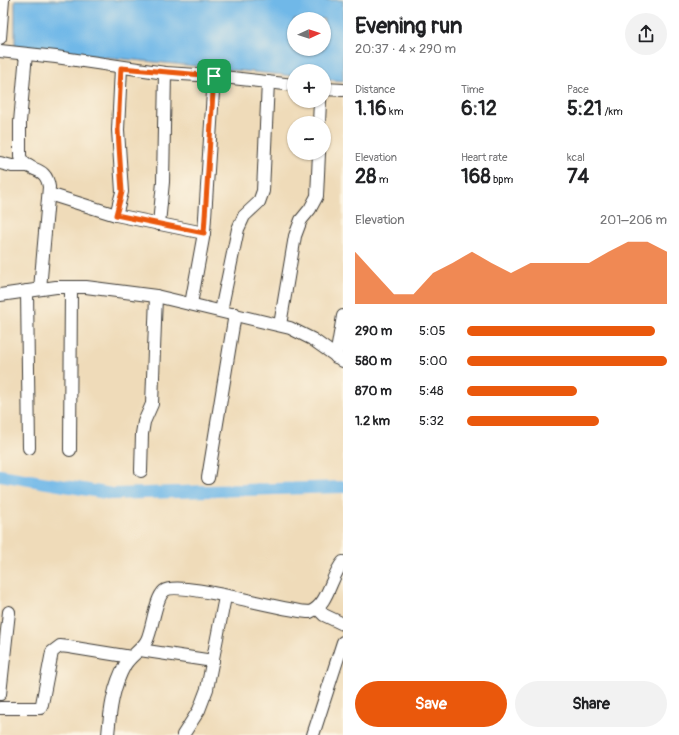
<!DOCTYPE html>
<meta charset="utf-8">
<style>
:root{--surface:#fff;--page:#f2f2f2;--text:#202124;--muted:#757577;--accent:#ea580c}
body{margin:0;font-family:Pangolin,sans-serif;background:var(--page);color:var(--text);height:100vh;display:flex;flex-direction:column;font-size:15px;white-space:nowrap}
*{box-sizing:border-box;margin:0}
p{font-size:13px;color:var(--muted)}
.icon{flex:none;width:22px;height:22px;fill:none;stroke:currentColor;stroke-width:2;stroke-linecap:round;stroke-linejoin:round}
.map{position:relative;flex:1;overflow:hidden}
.drawer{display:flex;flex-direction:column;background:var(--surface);width:336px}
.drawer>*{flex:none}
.needle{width:26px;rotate:87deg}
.buttons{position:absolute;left:287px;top:12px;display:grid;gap:8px}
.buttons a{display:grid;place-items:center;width:44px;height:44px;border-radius:50%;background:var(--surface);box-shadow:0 1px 3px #0004;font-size:20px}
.pin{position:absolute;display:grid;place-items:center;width:34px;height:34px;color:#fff;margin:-17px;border-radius:8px;box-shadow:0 2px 6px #0006}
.round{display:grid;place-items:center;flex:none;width:42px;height:42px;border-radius:21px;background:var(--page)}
.head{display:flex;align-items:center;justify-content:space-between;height:68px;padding:0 12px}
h1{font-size:22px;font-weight:700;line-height:30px}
.figures{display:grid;grid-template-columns:repeat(3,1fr);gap:6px;height:68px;padding:4px 12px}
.figures div{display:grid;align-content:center}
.figures b{font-size:20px;font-weight:700}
.figures small{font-size:11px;font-weight:400}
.figures p{font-size:11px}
.chart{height:112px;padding:8px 12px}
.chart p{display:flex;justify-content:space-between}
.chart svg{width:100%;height:72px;margin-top:4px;fill:var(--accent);opacity:.7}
.button{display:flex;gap:8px;margin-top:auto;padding:8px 12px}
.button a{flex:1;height:46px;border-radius:24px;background:var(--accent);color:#fff;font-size:16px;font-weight:700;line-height:46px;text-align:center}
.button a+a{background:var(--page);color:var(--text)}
ul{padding:0 12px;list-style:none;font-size:13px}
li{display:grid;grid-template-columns:64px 48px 1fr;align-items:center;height:30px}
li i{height:10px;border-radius:5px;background:var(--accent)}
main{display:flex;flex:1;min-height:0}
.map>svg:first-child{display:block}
.water{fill:#70b8e8;stroke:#466a82;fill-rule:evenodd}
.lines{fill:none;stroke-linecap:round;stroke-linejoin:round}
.canal{stroke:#70b8e8;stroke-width:12}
.minor-casing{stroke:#3c3934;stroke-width:14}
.minor{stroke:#fff;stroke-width:12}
.route-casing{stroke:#fff;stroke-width:8}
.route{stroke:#ea580c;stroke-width:5}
</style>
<main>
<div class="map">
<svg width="343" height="735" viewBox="0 0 343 735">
<rect width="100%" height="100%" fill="#fcf5e5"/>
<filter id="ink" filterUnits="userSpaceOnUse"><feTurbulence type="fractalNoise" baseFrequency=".025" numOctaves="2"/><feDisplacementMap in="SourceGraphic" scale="8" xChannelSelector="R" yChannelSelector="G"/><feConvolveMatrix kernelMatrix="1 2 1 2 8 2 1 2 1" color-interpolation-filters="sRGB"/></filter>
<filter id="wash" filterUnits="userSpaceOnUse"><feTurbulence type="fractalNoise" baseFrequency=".012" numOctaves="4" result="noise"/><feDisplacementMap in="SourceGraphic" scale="16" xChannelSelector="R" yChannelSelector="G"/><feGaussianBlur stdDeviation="0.9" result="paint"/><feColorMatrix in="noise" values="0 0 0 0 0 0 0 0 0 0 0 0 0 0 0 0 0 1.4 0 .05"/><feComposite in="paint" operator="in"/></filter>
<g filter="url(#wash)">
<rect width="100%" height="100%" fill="#efdbb9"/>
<path class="water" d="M15,0h328v81l-19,-2v-8h-30v5l-279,-28zM294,19h30v30h-30z"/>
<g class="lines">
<path class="canal" d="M0,475l112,19 231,-7"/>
</g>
</g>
<g filter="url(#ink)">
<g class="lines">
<defs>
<g id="minor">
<path d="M0,38l3,-38"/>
<path d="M0,51l56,6 109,16 49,3 80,9"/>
<path d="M26,54l-6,68v35c8,17 26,7 29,30l-9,102"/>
<path d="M324,89l19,1"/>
<path d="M319,123l1,-22"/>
<path d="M0,163l12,3h17"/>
<path d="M49,194l67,21 88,18"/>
<path d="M116,215l6,-23 -4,-62 3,-62"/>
<path d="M159,224l4,-42 2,-109"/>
<path d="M27,291l2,157"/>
<path d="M0,295l56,-8h30l70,9 134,32 22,11 31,22"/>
<path d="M191,304l13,-71 10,-157"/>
<path d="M221,311l17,-82 6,-13 15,-14 4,-11 5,-109"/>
<path d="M280,325l15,-89 6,-16 9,-11 7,-13 2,-43"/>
<path d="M336,357l7,-41"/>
<path d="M70,450l1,-163"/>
<path d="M141,471l1,-37 2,-12 8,-18 4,-108"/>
<path d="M208,478l27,-164"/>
<path d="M318,609l6,6 19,9"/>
<path d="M140,650l73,11"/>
<path d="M0,694l9,-82"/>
<path d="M0,708h40l2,-4 10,-52 8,-6 9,1 62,10"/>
<path d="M108,735c2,-24 5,-49 17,-70 6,-10 17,-15 22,-25 6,-13 8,-41 17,-49 14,-12 121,21 146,21 19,-8 20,-35 33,-50"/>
<path d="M183,735l16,-25 8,-21 18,-92"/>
<path d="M313,735l30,-93"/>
</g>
</defs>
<use href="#minor" class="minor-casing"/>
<use href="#minor" class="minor"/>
</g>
</g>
<g class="lines" filter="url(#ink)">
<defs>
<path id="route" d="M121,68l93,8 -10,157 -88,-18 6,-23 -4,-62z"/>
</defs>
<use href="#route" class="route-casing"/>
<use href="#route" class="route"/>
</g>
</svg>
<div class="buttons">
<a><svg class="needle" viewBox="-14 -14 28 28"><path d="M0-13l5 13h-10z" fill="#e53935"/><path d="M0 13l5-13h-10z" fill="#757577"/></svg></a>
<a>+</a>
<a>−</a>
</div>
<div class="pin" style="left:214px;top:76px;background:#1e9e55"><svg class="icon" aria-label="arrive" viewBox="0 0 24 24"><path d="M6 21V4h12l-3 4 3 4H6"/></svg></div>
</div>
<section class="drawer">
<div class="head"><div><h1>Evening run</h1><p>20:37 · 4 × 290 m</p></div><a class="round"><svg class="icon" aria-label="share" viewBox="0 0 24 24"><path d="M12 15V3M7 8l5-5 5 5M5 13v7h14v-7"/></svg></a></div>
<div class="figures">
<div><p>Distance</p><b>1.16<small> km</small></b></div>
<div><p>Time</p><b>6:12</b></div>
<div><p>Pace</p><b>5:21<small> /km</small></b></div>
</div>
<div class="figures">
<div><p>Elevation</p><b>28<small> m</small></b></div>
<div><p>Heart rate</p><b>168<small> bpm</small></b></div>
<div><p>kcal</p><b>74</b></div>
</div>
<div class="chart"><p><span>Elevation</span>201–206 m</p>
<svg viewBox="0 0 160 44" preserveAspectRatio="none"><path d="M0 44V12L10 25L20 38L30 38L40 25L50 19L60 12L70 19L80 25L90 19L100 19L110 19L120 19L130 12L140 6L150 6L160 12V44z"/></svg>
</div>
<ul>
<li><b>290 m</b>5:05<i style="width:94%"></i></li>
<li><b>580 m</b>5:00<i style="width:100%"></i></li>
<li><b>870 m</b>5:48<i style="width:55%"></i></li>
<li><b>1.2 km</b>5:32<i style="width:66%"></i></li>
</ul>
<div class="button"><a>Save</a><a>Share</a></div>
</section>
</main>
